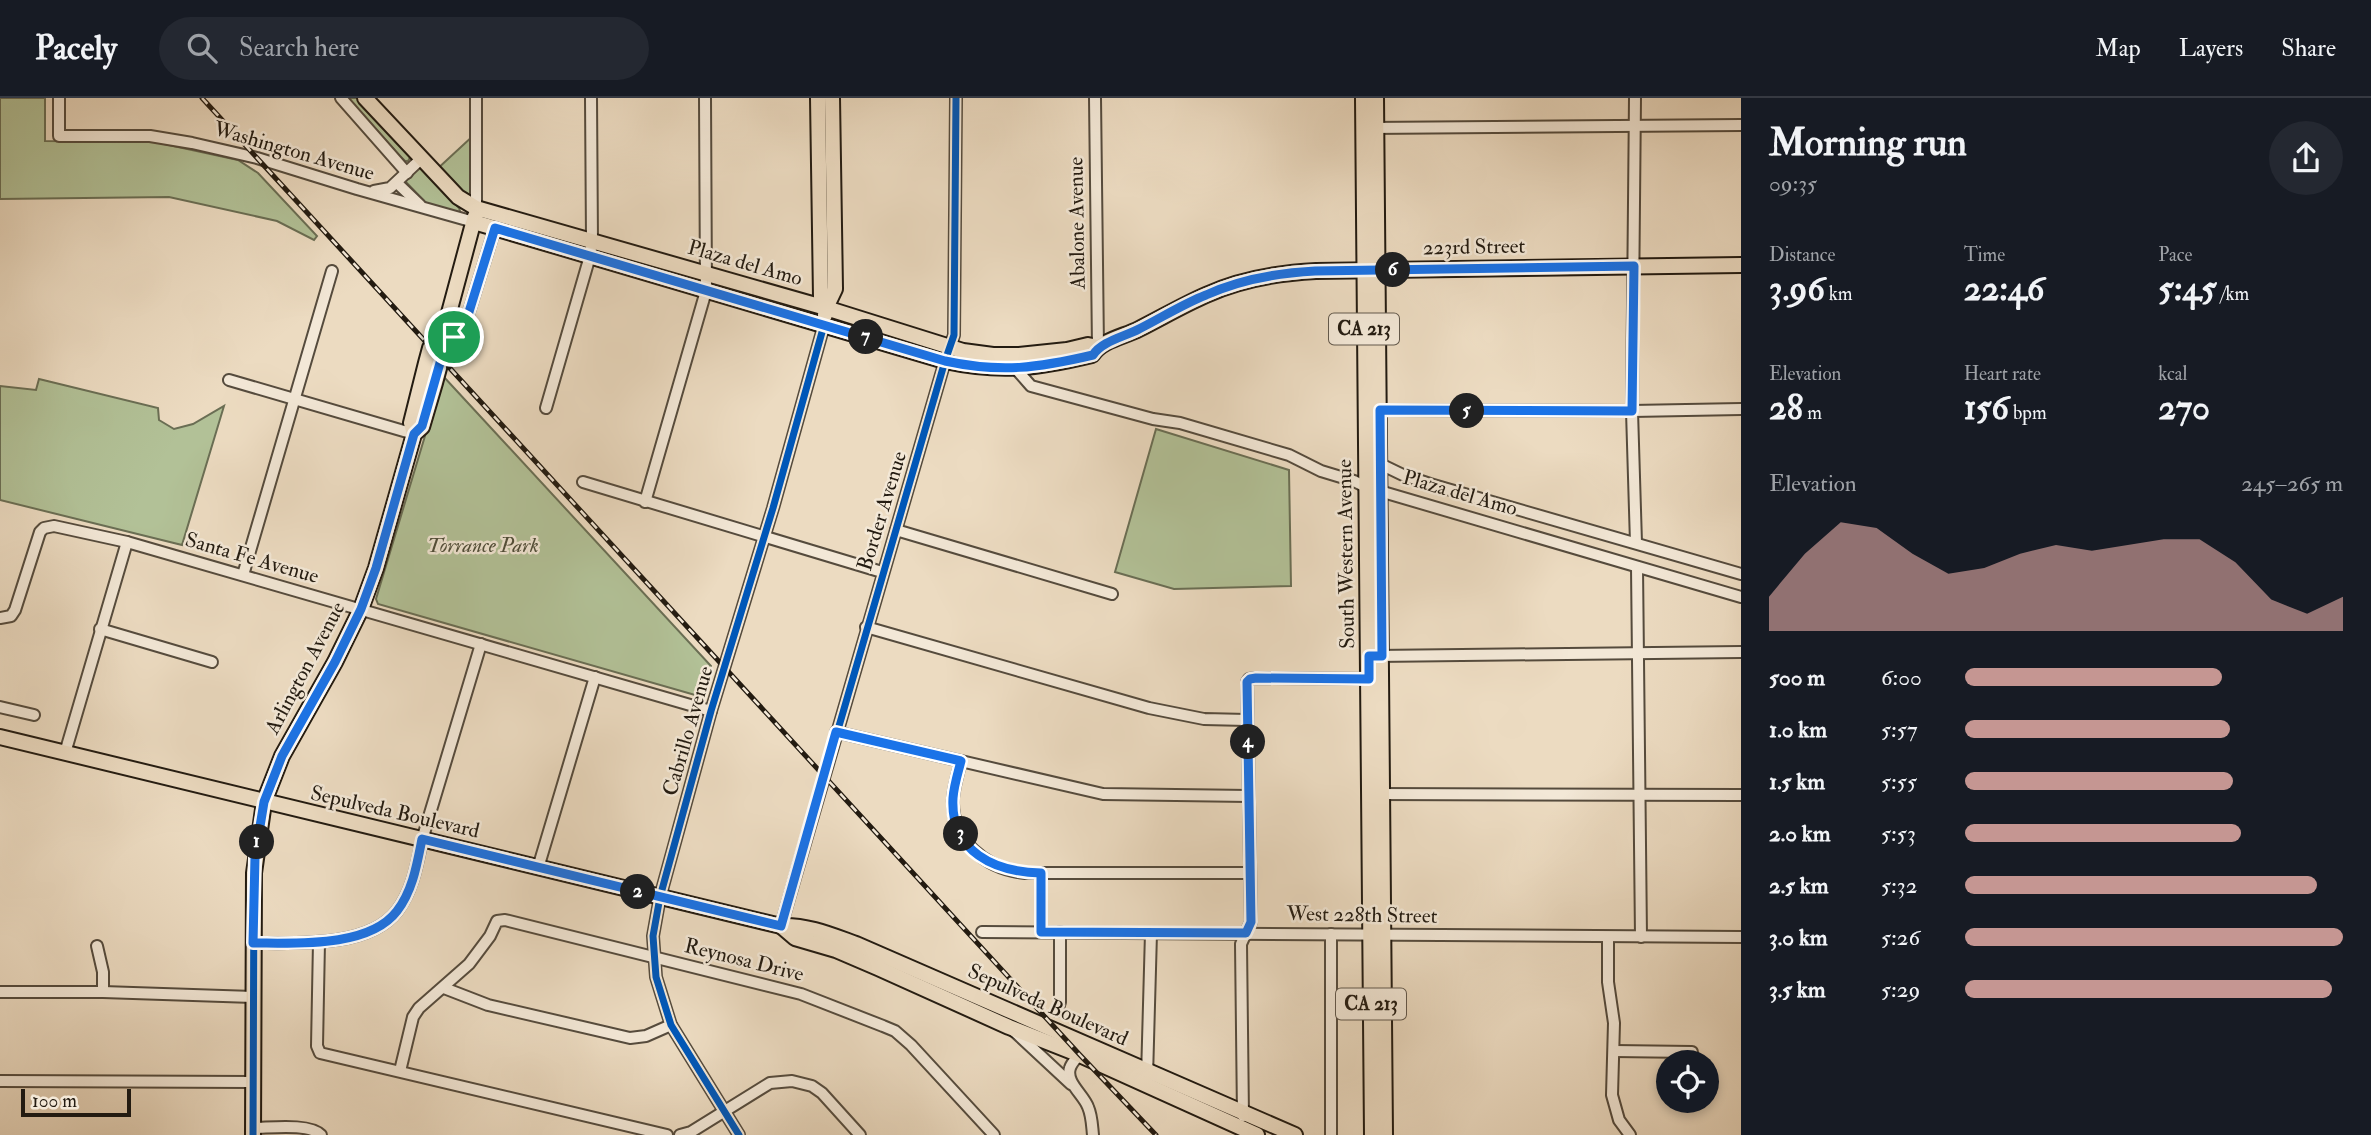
<!DOCTYPE html>
<meta charset="utf-8">
<style>
:root{--surface:#171b24;--page:#242831;--text:#f1f3f6;--muted:#9ea1a6;--line:#363941;--accent:#c59692}
body{margin:0;font-family:"IM FELL Double Pica",serif;background:var(--page);color:var(--text);height:100vh;display:flex;flex-direction:column;font-size:26px;white-space:nowrap}
*{box-sizing:border-box;margin:0}
p{font-size:23px;color:var(--muted)}
.icon{flex:none;width:38px;height:38px;fill:none;stroke:currentColor;stroke-width:2;stroke-linecap:round;stroke-linejoin:round}
.map{position:relative;flex:1;overflow:hidden}
.side{display:flex;flex-direction:column;background:var(--surface);width:630px}
.side>*{flex:none}
.tools{position:absolute;left:1656px;top:952px;display:grid;gap:14px}
.tools a{display:grid;place-items:center;width:63px;height:63px;border-radius:50%;background:var(--surface);box-shadow:0 4px 10px #0003;font-size:35px}
.scale{position:absolute;left:21px;bottom:18px;width:110px;box-sizing:border-box;padding-left:7px;border:4px solid #231b11;border-top:0;font-size:19px;line-height:24px;white-space:nowrap;color:#231b11;-webkit-text-stroke:5px #f3e8d7;paint-order:stroke}
.pin{position:absolute;display:grid;place-items:center;width:60px;height:60px;color:#fff;margin:-30px;border:4px solid #fff;border-radius:50%;box-shadow:0 2px 7px #0007}
.km{position:absolute;width:35px;height:35px;margin:-18px;border-radius:50%;background:#222;color:#fff;font-size:19px;line-height:35px;text-align:center}
.round{display:grid;place-items:center;flex:none;width:74px;height:74px;border-radius:37px;background:var(--page)}
.overview{display:flex;align-items:center;justify-content:space-between;height:119px;padding:0 28px}
h1{font-size:38px;font-weight:700;line-height:52px}
.figures{display:grid;grid-template-columns:repeat(3,1fr);gap:10px;height:119px;padding:7px 28px}
.figures div{display:grid;align-content:center}
.figures b{font-size:35px;font-weight:700}
.figures small{font-size:19px;font-weight:400}
.figures p{font-size:19px}
.chart{height:196px;padding:14px 28px}
.chart p{display:flex;justify-content:space-between}
.chart svg{width:100%;height:126px;margin-top:7px;fill:var(--accent);opacity:.7}
ul{padding:0 28px;list-style:none;font-size:23px}
li{display:grid;grid-template-columns:112px 84px 1fr;align-items:center;height:52px}
li i{height:18px;border-radius:9px;background:var(--accent)}
header{display:flex;align-items:center;gap:42px;box-sizing:border-box;height:98px;padding:0 35px;background:var(--surface);border-bottom:2px solid var(--line)}
header strong{font-size:33px}
nav{display:flex;gap:38px;margin-inline-start:auto;font-size:24px}
.search{width:490px;height:63px;background:var(--page);display:flex;align-items:center;gap:18px;box-sizing:border-box;padding:0 24px;border-radius:38px;color:var(--muted);font-size:26px}
main{display:flex;flex:1;min-height:0}
.map>svg:first-child{display:block}
.green{fill:#b2c197;stroke:#6a6e54;stroke-width:2}
.lines{fill:none;stroke-linecap:round;stroke-linejoin:round}
.minor-casing{stroke:#554b3d;stroke-width:14}
.major-casing{stroke:#231b11;stroke-width:18}
.minor{stroke:#f3e8d7;stroke-width:10}
.major{stroke:#ecdbc1;stroke-width:14}
.rail-casing{stroke:#231b11;stroke-width:5}
.rail{stroke:#f3e8d7;stroke-width:2.5;stroke-dasharray:8;stroke-linecap:butt}
.cycleway-casing{stroke:#f3e8d7;stroke-width:11}
.cycleway{stroke:#0057b8;stroke-width:7}
.route-casing{stroke:#fff;stroke-width:14}
.route{stroke:#1a73e8;stroke-width:9}
.labels{text-anchor:middle;dominant-baseline:central;stroke-width:5;stroke-linejoin:round;paint-order:stroke}
.shield{fill:#f3e8d7;stroke:#61584c;stroke-width:2}
.shield-label{font-size:19px;font-weight:bold;fill:#231b11}
.street-label{font-size:21px;fill:#231b11;stroke:#f3e8d7}
.park-label{font-size:21px;font-style:italic;fill:#4e4d39;stroke:#f3e8d7}
</style>
<header>
<strong>Pacely</strong>
<div class="search"><svg class="icon" aria-label="search" viewBox="0 0 24 24"><circle cx="10" cy="10" r="6"/><path d="M15 15l6 6"/></svg>Search here</div>
<nav><a>Map</a><a>Layers</a><a>Share</a></nav>
</header>
<main>
<div class="map">
<svg width="1741" height="1037" viewBox="0 0 1741 1037">
<rect width="100%" height="100%" fill="#ecdbc1"/>
<filter id="stains"><feTurbulence type="fractalNoise" baseFrequency=".00286" numOctaves="4"/><feColorMatrix values="0 0 0 0 .2 0 0 0 0 .09 0 0 0 0 .02 0 0 0 .5 -.17"/></filter>
<radialGradient id="worn" r=".72"><stop offset=".6" stop-color="#630" stop-opacity="0"/><stop offset="1" stop-color="#630" stop-opacity=".3"/></radialGradient>
<g class="green">
<path d="M0,0h45v43l110,1 83,18 20,13 59,63 -3,4 -37,-19 -108,-24 -169,2z"/>
<path d="M348,0h10l50,54 3,4 -3,5h-3l-5,-5z"/>
<path d="M475,36v72l-40,-35z"/>
<path d="M421,68l38,42 1,3 -3,2 -30,-9 -23,-24z"/>
<path d="M443,278l268,290 -9,31 -324,-93 -2,-5z"/>
<path d="M39,281l119,29 1,12 15,9 19,-5 31,-18 -42,139 -182,-45v-114l36,4z"/>
<path d="M1156,331l133,41 2,116 -117,3 -59,-17z"/>
</g>
<g class="lines">
<defs>
<g id="minor">
<path d="M59,0v38h91l42,7 65,15 100,31 117,33"/>
<path d="M341,0l66,75"/>
<path d="M1095,0l3,249"/>
<path d="M1635,0l-3,313 4,132"/>
<path d="M1369,30l372,-3"/>
<path d="M397,85l23,22"/>
<path d="M374,93l16,-3 32,-30"/>
<path d="M476,110v-110"/>
<path d="M448,237l6,1 10,-8 31,-100"/>
<path d="M1016,271l15,17 122,33 27,4 109,32 32,16 33,10 12,6 375,110"/>
<path d="M229,282l185,54"/>
<path d="M546,310l44,-152 2,-16 -1,-142"/>
<path d="M1373,312l259,1 109,-2"/>
<path d="M1374,363l29,14 27,9 311,90"/>
<path d="M583,384l299,90"/>
<path d="M645,404l61,-211 -1,-193"/>
<path d="M896,432l216,64"/>
<path d="M1637,469l4,370"/>
<path d="M243,477l89,-304"/>
<path d="M0,520l11,-2 4,-6 25,-78 4,-4 10,-2 73,16 584,169"/>
<path d="M866,529l283,81 55,11 43,1"/>
<path d="M100,531l112,33"/>
<path d="M1376,558l365,-4"/>
<path d="M0,609l34,8"/>
<path d="M836,634l267,62 146,2"/>
<path d="M65,655l62,-211"/>
<path d="M961,663c-3,12 -7,25 -8,37 -2,43 33,71 72,75h225"/>
<path d="M1376,696l365,1"/>
<path d="M538,770l57,-191"/>
<path d="M1041,775v59"/>
<path d="M781,828l164,-565 9,-26 2,-237"/>
<path d="M982,834l759,5"/>
<path d="M1331,836v201"/>
<path d="M1608,839v45l6,41 -2,72 7,25 11,15"/>
<path d="M319,844l-2,104 3,7 347,82"/>
<path d="M253,845c42,0 116,5 144,-32 16,-21 20,-47 25,-71l59,-196"/>
<path d="M97,848l6,26v20"/>
<path d="M444,890l44,17 142,33 16,-2 25,-11"/>
<path d="M0,894h103l150,5"/>
<path d="M1057,913l3,-9v-70"/>
<path d="M1014,933l57,53"/>
<path d="M1082,952c-3,7 -10,11 -12,18 -5,14 14,27 18,39 4,9 4,19 5,28"/>
<path d="M1614,953l78,1"/>
<path d="M400,973l13,-54 6,-9 50,-44 21,-28 7,-15 8,-1 296,74 82,32 12,5 16,14 83,90"/>
<path d="M1147,979l4,-144"/>
<path d="M0,983l253,1"/>
<path d="M1243,1018l-2,-172 10,-22 -4,-240 2,-3 7,-1 118,1"/>
<path d="M253,1030c17,0 56,-5 68,7"/>
<path d="M680,1037l11,-3 79,-49 22,-2 20,5 10,7 38,42"/>
<path d="M739,1037l-68,-110 -15,-48 -3,-41 7,-39 51,-186 62,-203 51,-183"/>
</g>
<g id="major">
<path d="M365,0l93,99 18,11 350,100 137,43 30,4h26l48,-5 21,-5 10,2"/>
<path d="M818,0l3,199 5,11"/>
<path d="M1363,0l9,1037"/>
<path d="M1376,0l9,1037"/>
<path d="M474,124l471,139c56,12 93,7 147,-6 10,-15 31,-18 47,-26 22,-11 44,-24 67,-34 35,-16 71,-22 110,-24l425,-6"/>
<path d="M825,217l1,-7 9,-19 -3,-191"/>
<path d="M414,336l-3,-11 15,-60 4,-15 16,-24 29,-108"/>
<path d="M0,639l781,189c27,-1 50,9 75,18l439,191"/>
<path d="M781,828l14,12 41,12 42,18 131,59 71,28 177,80"/>
<path d="M253,1037l1,-262 10,-71 18,-46 53,-94 26,-53 15,-41 38,-134 8,-7 13,-44 13,-48 -2,-11"/>
</g>
</defs>
<use href="#minor" class="minor-casing"/>
<use href="#major" class="major-casing"/>
<use href="#minor" class="minor"/>
<use href="#major" class="major"/>
<defs>
<path id="rail" d="M202,0l878,957 76,80"/>
</defs>
<use href="#rail" class="rail-casing"/>
<use href="#rail" class="rail"/>
<defs>
<g id="cycleway">
<path d="M292,638c25,-41 51,-83 70,-127 23,-56 35,-117 52,-175"/>
<path d="M781,828l164,-565 9,-26 2,-237"/>
<path d="M253,1037l1,-262 10,-71"/>
<path d="M739,1037l-68,-110 -15,-48 -3,-41 7,-39 51,-186 62,-203 51,-183"/>
</g>
</defs>
<use href="#cycleway" class="cycleway-casing"/>
<use href="#cycleway" class="cycleway"/>
</g>
<g class="lines">
<defs>
<path id="route" d="M495,130l450,133c56,12 93,7 148,-6 9,-14 31,-18 46,-26 22,-11 44,-25 67,-34 35,-16 71,-22 109,-24l319,-5 -2,145 -252,-1 2,246h-13v23l-113,-1 -6,1 -3,3 4,240 -5,11 -205,-1v-59c-46,-1 -91,-21 -88,-75 1,-13 5,-25 8,-37l-125,-29 -55,194 -359,-87c-5,25 -9,51 -25,72 -28,37 -102,32 -144,32l2,-86 9,-55 18,-46 53,-94 26,-53 15,-41 38,-134 8,-8 26,-91 6,2 10,-9z"/>
</defs>
<use href="#route" class="route-casing"/>
<use href="#route" class="route"/>
</g>
<g class="labels">
<g class="shield">
<rect x="1329" y="215.5" width="70" height="31" rx="5"/>
<rect x="1336" y="890.5" width="70" height="31" rx="5"/>
</g>
<g class="shield-label">
<text x="1364" y="231">CA 213</text>
<text x="1371" y="906">CA 213</text>
</g>
<g class="street-label">
<text transform="translate(294 53) rotate(16)">Washington Avenue</text>
<text transform="translate(1077 125) rotate(-91)">Abalone Avenue</text>
<text transform="translate(1474 149) rotate(-1)">223rd Street</text>
<text transform="translate(745 165) rotate(16)">Plaza del Amo</text>
<text transform="translate(1460 395) rotate(16)">Plaza del Amo</text>
<text transform="translate(882 413) rotate(-73)">Border Avenue</text>
<text transform="translate(1346 456) rotate(-91)">South Western Avenue</text>
<text transform="translate(252 460) rotate(16)">Santa Fe Avenue</text>
<text transform="translate(305 570) rotate(-62)">Arlington Avenue</text>
<text transform="translate(688 633) rotate(-74)">Cabrillo Avenue</text>
<text transform="translate(395 714) rotate(13)">Sepulveda Boulevard</text>
<text transform="translate(1362 817) rotate(1)">West 228th Street</text>
<text transform="translate(744 862) rotate(14)">Reynosa Drive</text>
<text transform="translate(1048 907) rotate(24)">Sepulveda Boulevard</text>
</g>
<g class="park-label">
<text x="483" y="447">Torrance Park</text>
</g>
</g>
<rect width="100%" height="100%" filter="url(#stains)"/>
<rect width="100%" height="100%" fill="url(#worn)"/>
</svg>
<div class="tools">
<a><svg class="icon" aria-label="locate" viewBox="0 0 24 24"><circle cx="12" cy="12" r="6"/><path d="M12 2v4M12 18v4M2 12h4M18 12h4"/></svg></a>
</div>
<div class="scale">100 m</div>
<div class="pin" style="left:454px;top:239px;background:#1e9e55"><svg class="icon" aria-label="arrive" viewBox="0 0 24 24"><path d="M6 21V4h12l-3 4 3 4H6"/></svg></div>
<b class="km" style="left:257px;top:744px">1</b>
<b class="km" style="left:638px;top:794px">2</b>
<b class="km" style="left:961px;top:736px">3</b>
<b class="km" style="left:1248px;top:644px">4</b>
<b class="km" style="left:1467px;top:313px">5</b>
<b class="km" style="left:1393px;top:172px">6</b>
<b class="km" style="left:866px;top:239px">7</b>
</div>
<section class="side">
<div class="overview"><div><h1>Morning run</h1><p>09:35</p></div><a class="round"><svg class="icon" aria-label="share" viewBox="0 0 24 24"><path d="M12 15V3M7 8l5-5 5 5M5 13v7h14v-7"/></svg></a></div>
<div class="figures">
<div><p>Distance</p><b>3.96<small> km</small></b></div>
<div><p>Time</p><b>22:46</b></div>
<div><p>Pace</p><b>5:45<small> /km</small></b></div>
</div>
<div class="figures">
<div><p>Elevation</p><b>28<small> m</small></b></div>
<div><p>Heart rate</p><b>156<small> bpm</small></b></div>
<div><p>kcal</p><b>270</b></div>
</div>
<div class="chart"><p><span>Elevation</span>245–265 m</p>
<svg viewBox="0 0 160 44" preserveAspectRatio="none"><path d="M0 44V32L10 17L20 6L30 8L40 17L50 24L60 22L70 17L80 14L90 16L100 14L110 12L120 12L130 20L140 33L150 38L160 32V44z"/></svg>
</div>
<ul>
<li><b>500 m</b>6:00<i style="width:68%"></i></li>
<li><b>1.0 km</b>5:57<i style="width:70%"></i></li>
<li><b>1.5 km</b>5:55<i style="width:71%"></i></li>
<li><b>2.0 km</b>5:53<i style="width:73%"></i></li>
<li><b>2.5 km</b>5:32<i style="width:93%"></i></li>
<li><b>3.0 km</b>5:26<i style="width:100%"></i></li>
<li><b>3.5 km</b>5:29<i style="width:97%"></i></li>
</ul>
</section>
</main>
